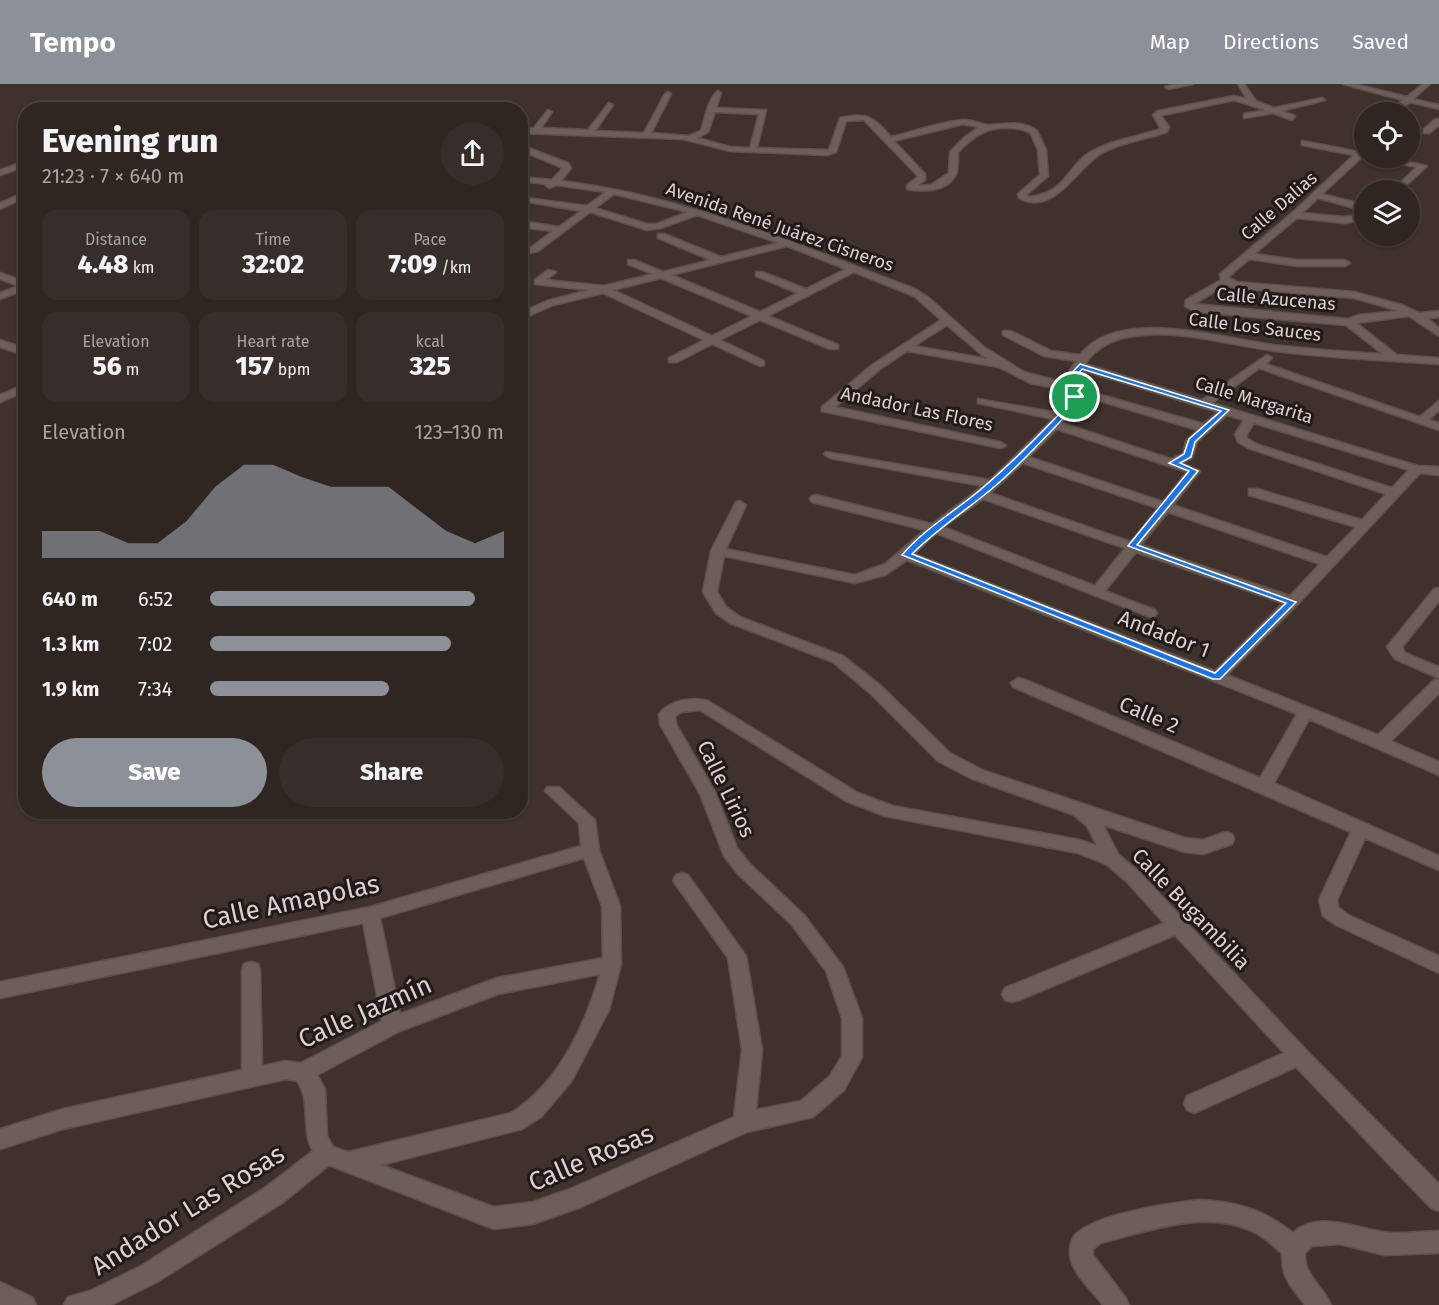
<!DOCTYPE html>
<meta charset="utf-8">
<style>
:root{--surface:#2f2521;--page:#372d2a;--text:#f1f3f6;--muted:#a7a5a5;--line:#4a423f;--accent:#8c9099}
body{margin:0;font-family:"Fira Sans",sans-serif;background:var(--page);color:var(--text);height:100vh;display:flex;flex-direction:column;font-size:22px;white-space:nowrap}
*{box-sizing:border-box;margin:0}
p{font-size:20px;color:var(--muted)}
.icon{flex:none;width:33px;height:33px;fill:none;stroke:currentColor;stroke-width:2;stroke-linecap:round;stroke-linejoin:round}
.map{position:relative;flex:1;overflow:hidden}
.side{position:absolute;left:18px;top:18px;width:510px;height:717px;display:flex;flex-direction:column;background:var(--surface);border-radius:24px;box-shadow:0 2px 4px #0004,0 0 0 2px var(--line)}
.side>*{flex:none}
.fabs{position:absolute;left:1354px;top:18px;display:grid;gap:12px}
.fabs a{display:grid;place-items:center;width:66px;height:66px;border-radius:50%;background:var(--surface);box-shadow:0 2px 4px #0004,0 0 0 2px var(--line);font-size:30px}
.pin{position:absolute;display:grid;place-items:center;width:51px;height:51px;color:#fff;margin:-26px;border:3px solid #fff;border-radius:50%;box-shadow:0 2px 6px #0007}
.round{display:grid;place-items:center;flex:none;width:63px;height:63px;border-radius:32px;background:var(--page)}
.summary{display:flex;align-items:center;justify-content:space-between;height:102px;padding:0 24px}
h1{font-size:33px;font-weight:800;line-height:45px}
.stats{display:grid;grid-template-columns:repeat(3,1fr);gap:9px;height:102px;padding:6px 24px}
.stats div{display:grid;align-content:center;border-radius:15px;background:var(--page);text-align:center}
.stats b{font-size:26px;font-weight:800}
.stats small{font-size:16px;font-weight:400}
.stats p{font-size:16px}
.chart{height:168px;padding:12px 24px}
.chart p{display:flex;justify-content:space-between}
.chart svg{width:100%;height:108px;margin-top:6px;fill:var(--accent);opacity:.7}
.action{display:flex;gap:12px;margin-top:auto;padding:12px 24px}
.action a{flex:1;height:69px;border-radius:36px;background:var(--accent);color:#fff;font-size:24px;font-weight:800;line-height:69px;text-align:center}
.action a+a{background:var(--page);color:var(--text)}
ul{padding:0 24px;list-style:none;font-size:20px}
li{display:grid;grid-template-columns:96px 72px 1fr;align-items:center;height:45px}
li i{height:15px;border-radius:8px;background:var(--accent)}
header{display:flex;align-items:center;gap:36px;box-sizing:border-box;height:84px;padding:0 30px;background:var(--accent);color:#fff}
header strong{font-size:28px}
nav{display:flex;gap:33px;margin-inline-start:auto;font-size:21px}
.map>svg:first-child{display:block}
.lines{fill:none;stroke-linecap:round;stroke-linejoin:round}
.street-casing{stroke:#5c504c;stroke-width:3}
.street{fill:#6e5e59;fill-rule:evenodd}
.route{fill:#1a73e8;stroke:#fff;stroke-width:1.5;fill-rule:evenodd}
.labels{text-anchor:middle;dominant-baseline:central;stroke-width:6;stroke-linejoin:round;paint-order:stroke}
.far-street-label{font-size:18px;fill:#dbd2cf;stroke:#211a18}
.street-label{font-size:21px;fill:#dbd2cf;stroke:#211a18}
.near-street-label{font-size:26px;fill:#dbd2cf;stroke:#211a18}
</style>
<header>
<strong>Tempo</strong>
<nav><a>Map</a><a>Directions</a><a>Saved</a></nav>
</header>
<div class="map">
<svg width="1439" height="1221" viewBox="0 0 1439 1221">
<rect width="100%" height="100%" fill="#3f312c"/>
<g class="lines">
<defs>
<g id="street">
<path d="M1175,0h18l-25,5 -3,-2z"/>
<path d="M1238,0h6l12,17 18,7 48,-10 3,2 -44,11 14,5 -3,4 -19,-7 -29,5v-4l22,-4 -32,-10 -71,15 -2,1 8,11 -2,5c-21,7 -44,10 -63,20 -26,12 -49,66 -85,46l-1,-4 22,-19 -2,-25 -7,-16c-5,-5 -11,-5 -18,-6 -25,-2 -38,7 -55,24 0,7 1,18 -3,24 -9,16 -32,16 -48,13v-4l11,-8 -1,-2 -53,-55 -18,1 -10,31 -9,3 -97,-4 -47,-12 -163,-6v-4l14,-1 14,-18 4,2 -11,16 47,2 21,-27 4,2 -18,26 49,2 21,-39 3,-2 3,2 -20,39 38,3 12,-5c4,-13 7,-32 17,-40l3,2 -5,15 50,2 -9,38 72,2 11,-32c28,-6 33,-1 51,19 22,-5 51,-16 73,-17 9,0 16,4 23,5 16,0 35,-6 50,6l9,19 2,26 -22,19 4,2c38,-6 35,-28 59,-44 22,-13 48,-16 72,-24l-8,-14 5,-4 76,-15 13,3zM715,28l44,2 -9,34 -20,-1 -33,-9 11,-6zM963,40l16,3 -14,10 -15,15 -1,21 -18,12 -14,1 8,-6v-6l-31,-33z"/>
<path d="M1343,0h11l53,13 16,-13h7l-17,15 26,6v4l-29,-7 -13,10h-7l13,-12z"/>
<path d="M1436,35h3v6l-9,8h-6v-4z"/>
<path d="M1302,57l63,12v4h-3l-40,37 43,11v6l-47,-13 -16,15 42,4 21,-3v6l-21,3 -47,-5 -43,36 44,6h47l5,3 -5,3h-47l-49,-7 -21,18 9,5 117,10 48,13 17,8 20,-2v6l-12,1 12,10v8l-30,-20 -53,7 41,32 42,3v6c-55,-4 -110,-6 -164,-13 -46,-6 -94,-22 -141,-15 -21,3 -38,11 -49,28l117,36 65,-45 5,3 -6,6 154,53 19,-16v9l-10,10 10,3v7l-180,-62 -47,35 206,63 21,1v8l-19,-2 -123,132 -70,70 151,60 56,-55 5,-1v14l-48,48 48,21v13l-130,-56 -35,64 165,73v14l-74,-32 -28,62 1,7 10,8 91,41v17l-103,-48 -13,-9 -4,-16 32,-68 -338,-145 -2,-4 7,-5 5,1 237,99 37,-64 -390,-154 -22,15 -30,8 -131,-27 -7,36 9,15 14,10 103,39 37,29 70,68 32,17 203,68 18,2 23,-8 6,2 2,5 -2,5 -29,10 -18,-2 -82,-27 15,29 21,18 167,178 133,134v27l-8,-3 -135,-141 -95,43 -7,3 -7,-3 -3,-7 3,-7 97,-43 -109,-118 -156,65 -7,2 -7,-2 -3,-6 3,-6 159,-65 -37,-41 -21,-18 -28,-11 -193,-37 -39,-15 -146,-91 -19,2 -6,4 1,8 40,70 21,54 13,16 54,51 39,52 19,51v39l-18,33 -31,27 -66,15 -166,75 -48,17 -39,5 -165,-64 -47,38 -125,79 -46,23h-47l4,-8 22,-6 51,-25 125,-79 47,-36c-13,-23 -1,-49 -16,-70l-11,-2 -223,50 -63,20v-20l63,-20 179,-39v-100l2,-6 7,-2 7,2 2,6 2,96 24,-5 15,2 81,-42 -19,-98 -363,75v-16l370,-75 211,-61 -2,-23 -34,-32 2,-4h12l36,33 4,30 21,56 1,58 -12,46 -38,72 -30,35 -19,12 -141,36 113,42 39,-5 37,-13 164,-72 8,-67 -14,-92 -52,-73 -3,-5 3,-5 6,-2 6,2 58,81 16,94 -6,60 45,-9 29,-25 12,-20v-38l-16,-47 -34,-46 -54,-51 -14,-18 -24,-62 -40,-70 -1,-10c10,-14 34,-17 49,-13l150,92 35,13 187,34 17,6 -10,-20 -13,-11 -104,-37 -32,-17 -68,-68 -37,-31 -103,-39 -14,-10 -13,-21 8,-41 25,-49 4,-1 6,4 -20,44 129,26 30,-11 40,-34 -113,-28 -2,-3 2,-3 4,-1 116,29 51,-38 -153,-28 -6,-4 2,-2 164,28 63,-61 -75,-16v-4l81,14 10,-11v-4l-13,-10 -26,-5 -31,-16 -92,-16 -27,18 -45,38 165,35 6,3 -2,2 -4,1 -178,-37v-4l50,-42 69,-45 -27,-24 -60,-24 -86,44 70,29v4h-8l-70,-29 -40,20 44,21v4l-4,1 -48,-22 -35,18h-8v-4l35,-18 -101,-47 -50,12 -33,15v-7l27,-12 42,-11 -54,-6v-4l13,-10 8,2 -10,8 58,6 49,-12 -25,-10v-4h6l29,12 48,-12 -53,-22v-4h6l57,23 58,-14 -82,-28 -36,13 -14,2 -57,-18 -52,39 -18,4v-6l12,-2 21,-16 -33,-4v-6l39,6 22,-16 -52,-9 -4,-2 1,-2 61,8 19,-14 -50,-7 -6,3 -4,-2 1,-2 -27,-3v-4l32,3 11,-12 -43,-18v-5l48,18 3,5 -10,13c124,15 238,64 354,108l14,9 55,49 40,25 34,9 7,-3 11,-17 -32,-5 -41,-21v-4h8l40,20 29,4c38,-49 141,-17 193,-10 36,4 73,7 110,9l-37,-29 -150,-13 -11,-6 1,-6 35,-20 -1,-6 72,-61 62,-58 -52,-10zM614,110l74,18 -31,12h-10l-52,-16zM787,162l59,23 -40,20 -44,-17h-6v4l42,17 -38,19 -89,-37zM661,194l91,38 -40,20 -99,-46zM1226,201l9,3 119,10 45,13 -40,4 -11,4 -154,-15zM947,241l40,34 -73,-13zM1082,286l136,42 -14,12 -103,-29 -23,-1 -11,-8 6,-4zM1080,316l20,1 98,29 -12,11 -3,13 -12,5 -109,-36zM1227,331l17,5 -9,14 3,8 10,6 138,46 -24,26 -105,-31h-8v6l107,32 -29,30 -154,-52 27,-34 -18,-8 10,-5 5,-16zM1254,339l155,47 -17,18 -136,-44 -9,-6v-4zM1057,345l130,43 -24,30 -134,-45zM1023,379l135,45 -27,34 -141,-49zM983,415l142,49 -30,38 -152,-59zM1168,428l152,52 -30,32 -149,-51zM936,449l214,84 5,-1 2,-3 -2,-3 -50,-19 31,-39 147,51 -68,68 -301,-117zM584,774l18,48 1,52 -106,20 -97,36 -20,-96zM600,890c-15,52 -42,110 -89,139l-163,39 -15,-5 -6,-11 -2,-47 -8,-14 83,-44 98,-37z"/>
<path d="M1374,74h14l39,8 -26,24h-8l24,-23z"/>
<path d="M26,77v5l-26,9v-5z"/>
<path d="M26,108v5l-26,12v-6z"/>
<path d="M23,145l3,1v6l-7,-4z"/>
<path d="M0,189l26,9v7l-26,10v-6l19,-7 -19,-7z"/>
<path d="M0,256l26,9v7l-26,-9z"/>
<path d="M26,300v7l-26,11v-7z"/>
<path d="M1439,504v13l-37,46 3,6 34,14v11l-44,-19 -8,-12 47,-58z"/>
<path d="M1199,1116c36,1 66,10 94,33 24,-23 62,-5 90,-1 17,3 38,-1 56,-1v22l-55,2 -44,-11 -28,2 -7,7c-1,24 17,31 26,52h-26c-14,-19 -24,-27 -23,-52 -9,-7 -18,-17 -30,-22 -47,-22 -104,0 -151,12l-8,6v6l32,42 4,8h-26c-10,-13 -28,-29 -32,-45 -2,-8 -1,-21 5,-26 20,-20 94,-31 123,-34z"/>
<path d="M0,1198l32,15 4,8h-36z"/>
</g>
</defs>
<use href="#street" class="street-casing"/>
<use href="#street" class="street"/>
</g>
<path class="route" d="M1080,280l149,46 -34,32 -4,15 -11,6 18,8 -61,74 159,57 -76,77h-7l-311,-124c22,-26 52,-43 78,-65 32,-27 61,-57 90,-87l1,-6 -16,-12 11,-6zM1082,285l139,42 -32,28 -5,15 -15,9 20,8 -61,75 158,57 -71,70 -303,-119c22,-22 47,-39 71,-58 34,-27 63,-60 93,-91l2,-8 -14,-12 7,-3z"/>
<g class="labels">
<g class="far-street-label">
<text transform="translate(1279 122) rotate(-41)">Calle Dalias</text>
<text transform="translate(780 143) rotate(19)">Avenida René Juárez Cisneros</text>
<text transform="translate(1276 215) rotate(5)">Calle Azucenas</text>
<text transform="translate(1255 243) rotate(7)">Calle Los Sauces</text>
<text transform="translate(1254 316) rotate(17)">Calle Margarita</text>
<text transform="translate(917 325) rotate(12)">Andador Las Flores</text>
</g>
<g class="street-label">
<text transform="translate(1164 550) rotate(21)">Andador 1</text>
<text transform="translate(1149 631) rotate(23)">Calle 2</text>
<text transform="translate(726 705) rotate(64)">Calle Lirios</text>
<text transform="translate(1191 825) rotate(46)">Calle Bugambilia</text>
</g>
<g class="near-street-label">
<text transform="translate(291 818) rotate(-12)">Calle Amapolas</text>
<text transform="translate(365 928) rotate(-24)">Calle Jazmín</text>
<text transform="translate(591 1074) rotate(-23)">Calle Rosas</text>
<text transform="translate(188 1126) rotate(-32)">Andador Las Rosas</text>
</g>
</g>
</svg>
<div class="fabs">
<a><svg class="icon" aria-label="locate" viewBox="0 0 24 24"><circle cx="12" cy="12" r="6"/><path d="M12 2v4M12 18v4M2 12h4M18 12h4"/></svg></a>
<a><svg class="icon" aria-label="layers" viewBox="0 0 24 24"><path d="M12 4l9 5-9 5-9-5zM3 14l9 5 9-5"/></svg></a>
</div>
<div class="pin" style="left:1075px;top:313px;background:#1e9e55"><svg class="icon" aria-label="arrive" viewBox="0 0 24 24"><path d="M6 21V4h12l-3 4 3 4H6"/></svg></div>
<section class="side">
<div class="summary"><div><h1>Evening run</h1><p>21:23 · 7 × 640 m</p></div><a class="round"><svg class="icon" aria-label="share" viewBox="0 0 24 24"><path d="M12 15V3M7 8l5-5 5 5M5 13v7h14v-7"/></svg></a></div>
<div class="stats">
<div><p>Distance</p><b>4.48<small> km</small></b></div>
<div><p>Time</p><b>32:02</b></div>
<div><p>Pace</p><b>7:09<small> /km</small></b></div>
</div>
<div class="stats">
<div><p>Elevation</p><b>56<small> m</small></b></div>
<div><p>Heart rate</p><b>157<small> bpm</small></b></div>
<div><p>kcal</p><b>325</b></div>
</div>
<div class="chart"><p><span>Elevation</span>123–130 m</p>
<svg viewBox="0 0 160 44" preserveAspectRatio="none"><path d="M0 44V33L10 33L20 33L30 38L40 38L50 29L60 15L70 6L80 6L90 11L100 15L110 15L120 15L130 24L140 33L150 38L160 33V44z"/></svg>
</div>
<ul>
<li><b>640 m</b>6:52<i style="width:90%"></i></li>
<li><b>1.3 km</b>7:02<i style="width:82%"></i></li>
<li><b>1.9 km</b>7:34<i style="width:61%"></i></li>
</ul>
<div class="action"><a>Save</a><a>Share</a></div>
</section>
</div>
